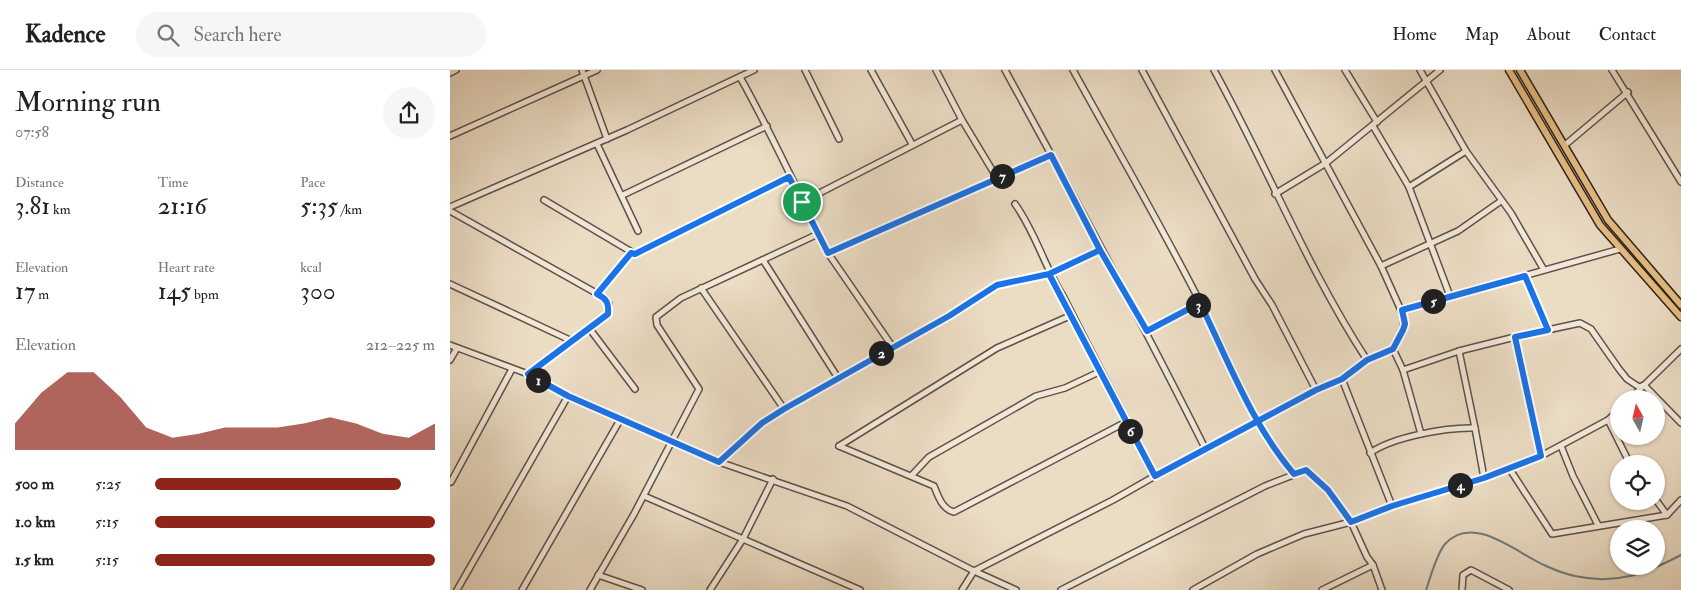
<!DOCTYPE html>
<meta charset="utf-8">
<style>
:root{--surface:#fff;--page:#f6f6f6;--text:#222;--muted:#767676;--line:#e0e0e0;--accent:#8f2418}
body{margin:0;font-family:"IM FELL Double Pica",serif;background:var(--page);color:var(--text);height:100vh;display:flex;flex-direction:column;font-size:19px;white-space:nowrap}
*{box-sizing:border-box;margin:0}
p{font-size:16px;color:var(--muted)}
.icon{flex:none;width:28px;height:28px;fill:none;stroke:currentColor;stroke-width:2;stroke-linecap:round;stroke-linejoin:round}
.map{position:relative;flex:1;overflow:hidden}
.side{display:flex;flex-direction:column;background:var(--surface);width:450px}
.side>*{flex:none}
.needle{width:32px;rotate:352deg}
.controls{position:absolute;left:1160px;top:320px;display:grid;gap:10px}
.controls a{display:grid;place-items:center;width:55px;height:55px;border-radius:50%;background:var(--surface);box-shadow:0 1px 4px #0004;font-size:25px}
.pin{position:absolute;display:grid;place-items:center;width:42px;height:42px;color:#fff;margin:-21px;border:2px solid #fff;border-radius:50%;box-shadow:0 1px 5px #0007}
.km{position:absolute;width:25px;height:25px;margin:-12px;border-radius:50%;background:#222;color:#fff;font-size:14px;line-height:25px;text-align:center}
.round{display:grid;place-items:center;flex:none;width:52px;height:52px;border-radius:26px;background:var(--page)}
.summary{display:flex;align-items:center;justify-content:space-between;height:85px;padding:0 15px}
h1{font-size:28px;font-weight:600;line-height:38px}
.figures{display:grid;grid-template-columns:repeat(3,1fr);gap:8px;height:85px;padding:5px 15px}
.figures div{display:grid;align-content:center}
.figures b{font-size:25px;font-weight:600}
.figures small{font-size:14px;font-weight:400}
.figures p{font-size:14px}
.chart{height:140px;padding:10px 15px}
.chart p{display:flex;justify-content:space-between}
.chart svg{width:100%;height:90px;margin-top:5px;fill:var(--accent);opacity:.7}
ul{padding:0 15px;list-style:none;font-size:16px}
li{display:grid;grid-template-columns:80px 60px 1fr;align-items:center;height:38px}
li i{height:12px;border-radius:6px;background:var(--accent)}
header{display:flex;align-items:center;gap:30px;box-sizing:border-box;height:70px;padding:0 25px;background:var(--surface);border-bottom:1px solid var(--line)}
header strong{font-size:24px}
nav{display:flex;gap:28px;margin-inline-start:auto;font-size:18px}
.search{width:350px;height:45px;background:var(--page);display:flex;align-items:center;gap:12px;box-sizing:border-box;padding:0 18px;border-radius:28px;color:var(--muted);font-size:19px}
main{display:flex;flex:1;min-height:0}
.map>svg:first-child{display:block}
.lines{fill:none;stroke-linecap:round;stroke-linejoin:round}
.stream{stroke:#717d7f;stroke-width:2}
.minor-casing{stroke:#5e5148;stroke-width:8}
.major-casing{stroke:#2f231e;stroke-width:9}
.minor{stroke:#f2e8d9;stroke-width:5}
.major{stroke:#e6be82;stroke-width:6}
.route-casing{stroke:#fff;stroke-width:10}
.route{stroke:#1a73e8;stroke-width:6}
</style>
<header>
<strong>Kadence</strong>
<div class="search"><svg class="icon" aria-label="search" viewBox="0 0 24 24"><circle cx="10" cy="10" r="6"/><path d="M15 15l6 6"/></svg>Search here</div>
<nav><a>Home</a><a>Map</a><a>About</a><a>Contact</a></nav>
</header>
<main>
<section class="side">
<div class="summary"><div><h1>Morning run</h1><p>07:58</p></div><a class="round"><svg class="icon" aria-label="share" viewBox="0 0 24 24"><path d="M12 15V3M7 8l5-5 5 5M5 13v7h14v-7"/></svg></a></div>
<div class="figures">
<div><p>Distance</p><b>3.81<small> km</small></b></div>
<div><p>Time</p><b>21:16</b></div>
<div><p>Pace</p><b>5:35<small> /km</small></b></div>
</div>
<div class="figures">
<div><p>Elevation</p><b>17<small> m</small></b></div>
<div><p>Heart rate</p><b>145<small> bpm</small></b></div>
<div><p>kcal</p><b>300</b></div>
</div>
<div class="chart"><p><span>Elevation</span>212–225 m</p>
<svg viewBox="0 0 160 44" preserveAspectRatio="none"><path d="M0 44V31L10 16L20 6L30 6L40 18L50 33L60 38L70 36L80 33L90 33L100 33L110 31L120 28L130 31L140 36L150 38L160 31V44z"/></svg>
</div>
<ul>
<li><b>500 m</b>5:25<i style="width:88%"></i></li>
<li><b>1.0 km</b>5:15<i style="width:100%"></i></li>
<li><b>1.5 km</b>5:15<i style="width:100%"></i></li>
</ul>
</section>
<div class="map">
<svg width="1231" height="520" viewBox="0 0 1231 520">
<rect width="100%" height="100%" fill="#ebdcc4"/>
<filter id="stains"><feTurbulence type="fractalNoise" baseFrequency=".004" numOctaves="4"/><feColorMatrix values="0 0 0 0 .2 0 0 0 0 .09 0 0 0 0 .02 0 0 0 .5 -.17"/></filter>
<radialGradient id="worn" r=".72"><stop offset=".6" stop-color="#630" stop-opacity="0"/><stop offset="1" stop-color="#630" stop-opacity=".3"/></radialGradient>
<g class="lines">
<path class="stream" d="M976,520c5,-14 10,-35 19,-46 28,-32 74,11 101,22 9,4 19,8 29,10 41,9 70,-2 106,-21"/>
<defs>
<g id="minor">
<path d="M132,0l25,69"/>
<path d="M355,0l34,69"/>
<path d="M421,0l41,74"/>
<path d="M486,0l26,50 35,58"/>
<path d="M555,0c69,126 137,252 201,380"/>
<path d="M623,0c43,78 88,155 128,234 29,57 51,121 93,170"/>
<path d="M692,0l113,209 17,26 44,85 26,-11 25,-19 26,-11 10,-18 1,-14 -23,-51 -106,-196"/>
<path d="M764,0c53,96 93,198 153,290"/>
<path d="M895,0l32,52"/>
<path d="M970,0l46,81 45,62 33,57"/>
<path d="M1162,0l69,112"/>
<path d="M0,3l6,-3"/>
<path d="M290,7c32,57 59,117 88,176l223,-98"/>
<path d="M923,56l36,61 41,109"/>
<path d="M0,66l147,-66"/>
<path d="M147,74l41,87"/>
<path d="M1115,75l63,-53"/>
<path d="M959,117l57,-36"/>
<path d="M825,124l51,-31 114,-93"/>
<path d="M173,125l144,-69"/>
<path d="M94,130l91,54 154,-77"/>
<path d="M352,132l160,-82"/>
<path d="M0,137l177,-77 127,-60"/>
<path d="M0,141l155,87 4,6 -1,10 -80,60"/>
<path d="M378,183l64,93"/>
<path d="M313,190l75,118"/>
<path d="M931,196l77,-35 43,-30"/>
<path d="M1075,206l22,54"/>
<path d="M0,214l122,57"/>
<path d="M251,218l83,121"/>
<path d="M147,224l34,-41"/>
<path d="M952,240l218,-61"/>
<path d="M139,258l46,61"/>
<path d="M697,261l54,-28"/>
<path d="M1065,267l26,119"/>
<path d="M0,275l78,29 40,22 151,66 128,44 127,65 42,19"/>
<path d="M943,279l10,21 18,64"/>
<path d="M1009,281l16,77"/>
<path d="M0,290l7,-12"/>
<path d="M953,300l56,-19 56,-14 65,-14 11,6 28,40 8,10 12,8 5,-2 37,38"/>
<path d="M892,309l50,127"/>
<path d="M1180,329l51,-50"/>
<path d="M1158,350l22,44"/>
<path d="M389,376l95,40c4,10 8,23 20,26l172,-90"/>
<path d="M389,376l158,-98 75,-33"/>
<path d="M1111,376l12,30 25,49"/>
<path d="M920,383c23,-16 76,-26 105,-25l9,50"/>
<path d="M269,392l43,-39 22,-14 165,-93 48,-31 52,-11 51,-24"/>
<path d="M1059,398l43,66 115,-19 14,-15"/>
<path d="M462,405l17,-18 107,-61 29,-8 34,-16"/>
<path d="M705,406l161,-86"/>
<path d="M1,412l61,-113"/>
<path d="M194,426l216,94"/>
<path d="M1206,430l11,15"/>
<path d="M148,505l44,15"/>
<path d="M7,520l111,-194"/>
<path d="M72,520l98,-170"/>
<path d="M140,520l44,-76 65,-125 -42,-64 -1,-8 25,-19 137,-64"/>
<path d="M260,520l33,-51 30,-60"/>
<path d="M512,520l12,-19 139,-71 42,-24 -92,-180c-19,-30 -27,-63 -48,-92"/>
<path d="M611,520l204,-104 41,-16 22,20 23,32 16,35 6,8 9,25"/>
<path d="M743,520l64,-36 47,-20 47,-12 41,-16 92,-28 57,-22 67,-36 11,-10"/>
<path d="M872,520l51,-25"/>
<path d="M1012,520l1,-15 8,-5 38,20"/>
</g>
<g id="major">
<path d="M1059,0l91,155 81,92"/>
<path d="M1070,0l88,150 73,85"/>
</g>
</defs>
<use href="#minor" class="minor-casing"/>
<use href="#major" class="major-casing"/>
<use href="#minor" class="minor"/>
<use href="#major" class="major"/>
</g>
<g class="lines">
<defs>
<path id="route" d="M352,132l-13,-25 -154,77 -4,-1 -34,41c10,5 12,9 11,20l-80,60 40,22 151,66 43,-39 22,-14 165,-93 48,-31 52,-11 51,-24 47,81 53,-28c28,57 52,122 94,171l12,-4 22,20 23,32 41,-16 92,-28 57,-22 -26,-119 33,-7 -23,-54 -123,34 3,14 -2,6 -10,19 -26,11 -25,19 -26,11 -161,86 -106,-202 51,-24 -49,-95 -223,98 -26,-51"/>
</defs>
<use href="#route" class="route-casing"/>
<use href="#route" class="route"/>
</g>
<rect width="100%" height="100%" filter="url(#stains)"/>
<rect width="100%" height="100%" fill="url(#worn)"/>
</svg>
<div class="controls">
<a><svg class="needle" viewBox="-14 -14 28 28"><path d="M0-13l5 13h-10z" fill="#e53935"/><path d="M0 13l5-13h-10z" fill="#767676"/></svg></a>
<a><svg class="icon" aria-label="locate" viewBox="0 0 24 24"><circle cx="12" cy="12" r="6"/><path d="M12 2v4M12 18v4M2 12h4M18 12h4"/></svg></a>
<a><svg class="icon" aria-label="layers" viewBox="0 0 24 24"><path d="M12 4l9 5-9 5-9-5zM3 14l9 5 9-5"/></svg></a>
</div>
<div class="pin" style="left:352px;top:132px;background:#1e9e55"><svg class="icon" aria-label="arrive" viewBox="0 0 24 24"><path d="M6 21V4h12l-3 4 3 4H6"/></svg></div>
<b class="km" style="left:88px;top:310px">1</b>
<b class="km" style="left:431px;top:283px">2</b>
<b class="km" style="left:748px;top:235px">3</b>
<b class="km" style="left:1010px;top:415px">4</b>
<b class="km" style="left:983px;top:231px">5</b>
<b class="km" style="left:680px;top:361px">6</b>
<b class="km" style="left:552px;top:106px">7</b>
</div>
</main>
